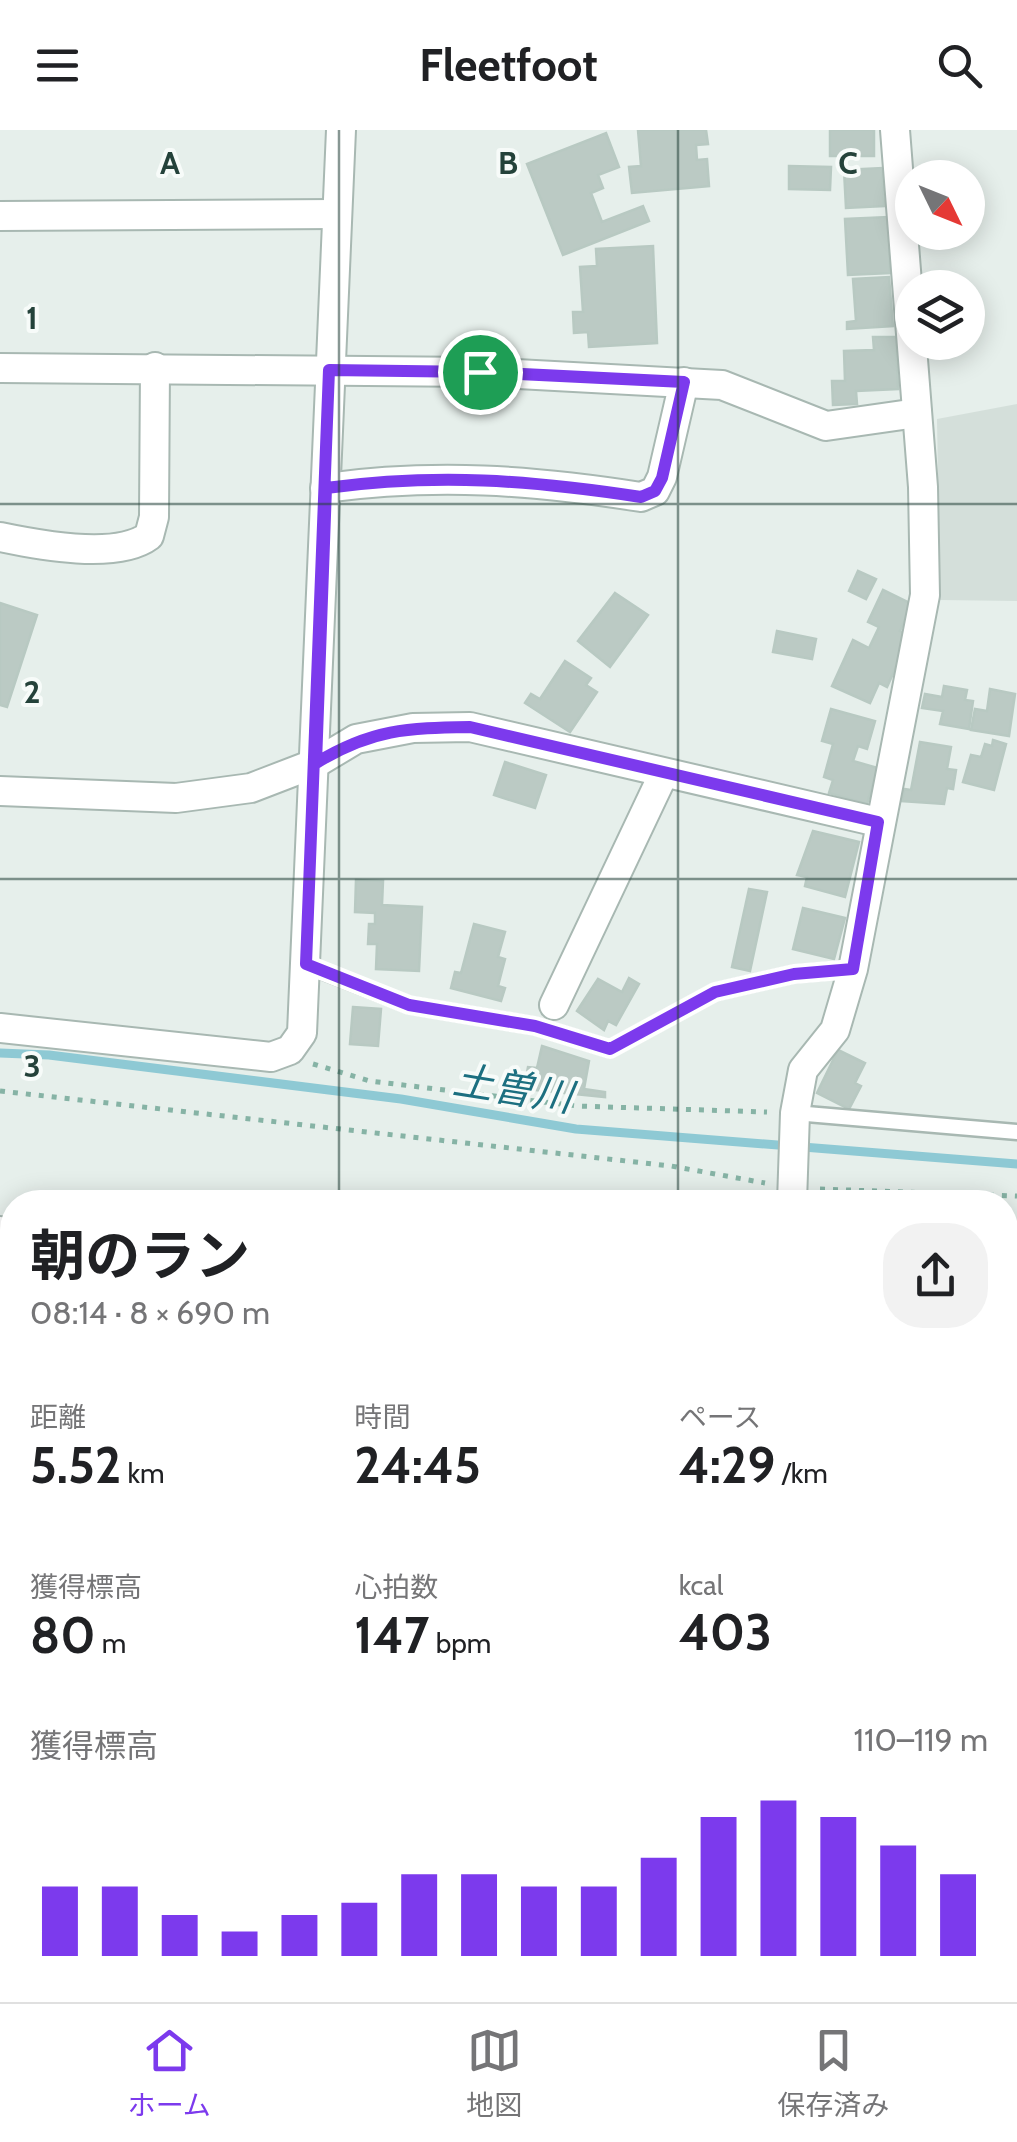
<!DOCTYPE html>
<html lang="ja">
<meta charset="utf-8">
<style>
:root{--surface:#fff;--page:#f2f2f2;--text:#202124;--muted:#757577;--line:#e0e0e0;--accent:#7c3aed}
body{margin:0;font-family:Cabin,"Noto Sans JP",sans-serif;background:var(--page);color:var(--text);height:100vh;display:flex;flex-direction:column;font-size:38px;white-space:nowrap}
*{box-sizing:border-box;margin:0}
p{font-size:32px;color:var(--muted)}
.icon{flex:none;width:55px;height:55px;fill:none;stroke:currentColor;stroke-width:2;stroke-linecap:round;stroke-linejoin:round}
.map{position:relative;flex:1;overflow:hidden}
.side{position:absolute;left:0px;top:1060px;width:1018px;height:812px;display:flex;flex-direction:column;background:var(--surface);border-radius:40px 40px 0 0;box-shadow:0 5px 25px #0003}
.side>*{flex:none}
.needle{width:65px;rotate:133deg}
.fabs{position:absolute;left:895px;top:30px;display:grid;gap:20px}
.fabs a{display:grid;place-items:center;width:90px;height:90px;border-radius:50%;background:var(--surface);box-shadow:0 5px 25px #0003;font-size:50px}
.pin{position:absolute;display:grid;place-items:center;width:85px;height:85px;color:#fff;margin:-42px;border:5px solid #fff;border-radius:50%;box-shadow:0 2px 10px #0007}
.round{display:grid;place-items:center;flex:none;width:105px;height:105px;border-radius:40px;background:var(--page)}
.headline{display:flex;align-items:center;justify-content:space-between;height:170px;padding:0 30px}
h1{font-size:55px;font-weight:700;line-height:75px}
.stats{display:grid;grid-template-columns:repeat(3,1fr);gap:15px;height:170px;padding:10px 30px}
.stats div{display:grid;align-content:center}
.stats b{font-size:50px;font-weight:700}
.stats small{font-size:28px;font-weight:400}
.stats p{font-size:28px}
.chart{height:280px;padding:20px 30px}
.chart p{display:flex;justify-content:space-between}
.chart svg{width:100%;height:180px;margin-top:10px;stroke:var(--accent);stroke-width:6}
header{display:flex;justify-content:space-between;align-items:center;height:130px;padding:0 30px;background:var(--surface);font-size:45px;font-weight:700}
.tabs{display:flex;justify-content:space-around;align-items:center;height:140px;border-top:2px solid var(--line);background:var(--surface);font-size:28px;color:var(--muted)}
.tabs a{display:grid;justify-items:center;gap:5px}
.tabs .current{color:var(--accent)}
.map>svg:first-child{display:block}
.built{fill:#d4dfda}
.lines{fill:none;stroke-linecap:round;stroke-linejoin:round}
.stream{stroke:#8ec9d4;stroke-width:9}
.building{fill:#bbcac4;stroke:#b8c9c2;stroke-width:2.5}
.lane-casing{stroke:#a8b8b2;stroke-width:19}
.street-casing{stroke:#a8b8b2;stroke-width:32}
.path{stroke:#86b3a5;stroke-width:5;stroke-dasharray:5 8;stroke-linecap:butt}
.lane{stroke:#fff;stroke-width:14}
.street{stroke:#fff;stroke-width:28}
.route-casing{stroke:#fff;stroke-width:20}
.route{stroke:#7c3aed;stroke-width:12}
.grid{fill:none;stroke:#24423a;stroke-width:2.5;stroke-opacity:0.55}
.labels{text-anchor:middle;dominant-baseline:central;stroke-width:8;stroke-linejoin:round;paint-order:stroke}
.water-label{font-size:40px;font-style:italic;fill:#1c6f80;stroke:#f7fbf9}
.grid-label{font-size:32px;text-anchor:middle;font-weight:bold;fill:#24423a;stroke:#f7fbf9;stroke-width:8;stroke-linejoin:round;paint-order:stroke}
</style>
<header><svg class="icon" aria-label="menu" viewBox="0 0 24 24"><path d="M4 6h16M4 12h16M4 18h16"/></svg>Fleetfoot<svg class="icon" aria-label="search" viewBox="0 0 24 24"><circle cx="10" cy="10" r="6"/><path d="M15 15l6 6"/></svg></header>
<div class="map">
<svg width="1017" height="1872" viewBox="0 0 1017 1872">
<rect width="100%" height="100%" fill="#e6efeb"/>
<path class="built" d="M1017,274v197l-77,-1 -3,-181z"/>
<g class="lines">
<path class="stream" d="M0,923l49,2 352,44 175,30 441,35"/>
</g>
<g class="building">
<path d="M638,0h68l2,14 -12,1 1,15 10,-1 2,27 -77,7 -3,-26 12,-1z"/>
<rect x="830" y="0" width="44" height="26"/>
<path d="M606,3l13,34 -21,8 5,13 -12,5 11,29 41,-16 6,15 -86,34 -36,-91z"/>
<path d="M789,36l42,1 -1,23 -41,-1z"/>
<path d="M882,38l2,38 -38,2 -2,-38z"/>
<path d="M888,87l2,56 -42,2 -3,-56z"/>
<path d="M653,116l4,97 -68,4 -1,-15 -14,1 -1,-21h10l-3,-45 17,-1 -1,-17z"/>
<path d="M889,147l4,49 -46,3v-7l9,-1 -3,-42z"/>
<path d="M873,207h23l2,52 -42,2 1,13 -24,1 -1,-24h13l-1,-30 30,-1z"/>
<path d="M858,441l18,8 -10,20 -17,-8z"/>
<path d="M883,460l29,14 -12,27 10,5 -23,51 -8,-4 -9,20 -38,-17 21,-46 16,8 10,-21 -11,-5z"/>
<path d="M615,463l33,22 -38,52 -32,-26z"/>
<path d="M0,473l37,12 -30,92 -7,-2z"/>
<path d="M777,501l39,8 -4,20 -39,-7z"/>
<path d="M565,531l26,17 -5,7 11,7 -27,40 -45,-29 6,-9 9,5z"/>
<path d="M944,556l23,4 -2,10 8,1 -4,28 -29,-5 3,-13 -21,-3 3,-14 17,3z"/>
<path d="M990,559l25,5 -6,42 -38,-6 4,-21 12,2z"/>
<path d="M831,579l44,12 -8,28 -9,-3 -5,15 25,7 -11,36 -38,-11 4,-13 -9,-3 9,-33 -11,-3z"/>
<path d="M993,610l13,4 -12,46 -31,-8 8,-27 10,2 4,-13 7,2z"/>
<path d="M920,612l31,5 -4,22 9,1 -3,19 -6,-1 -3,16 -42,-3 2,-12 7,1z"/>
<path d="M505,632l41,13 -11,33 -41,-13z"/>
<path d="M813,701l46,11 -14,55 -40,-11 2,-9 -10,-2z"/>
<path d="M356,750l27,1 -1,24 40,2 -3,64 -43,-2 1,-25h-9l1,-20h6v-11l-20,-1z"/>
<path d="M749,759l18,3 -17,79 -18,-4z"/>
<path d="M803,778l42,10 -11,41 -41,-10z"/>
<path d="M474,794l31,8 -7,25 7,2 -7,27 7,2 -4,13 -50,-13 4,-16 6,1z"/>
<path d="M629,848l10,6 -23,41 -8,-4 -4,9 -27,-19 21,-32 24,13z"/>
<path d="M353,877l28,2 -3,37 -28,-2z"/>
<path d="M542,916l47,15 -5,28 21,3v5l-81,-8 4,-22 9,1z"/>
<path d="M838,920l27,13 -10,20 6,3 -12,23 -32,-16z"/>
<path d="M12,1481v42l-12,4v-42z"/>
</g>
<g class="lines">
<defs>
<g id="lane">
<path d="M306,835l103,40 126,21 75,23 105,-57 79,-18 59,-5"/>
<path d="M795,983l222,19"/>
<path d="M0,1784l12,-2"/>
</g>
<g id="street">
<path d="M0,86l336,-2"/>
<path d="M0,238l480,4 242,13 104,41 91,-13"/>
<path d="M325,358c111,-15 207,-8 316,9l14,-6 7,-14 22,-95"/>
<path d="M0,407c38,8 117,23 149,-1l5,-19 1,-150"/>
<path d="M0,661l176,7 75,-10 65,-25 40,-24 57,-11 57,-1 408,95"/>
<path d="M554,875l110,-232"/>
<path d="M0,898l271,29 19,-7 12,-17 39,-903"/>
<path d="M792,1072l3,-89 8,-43 32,-40 18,-61 72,-374 -2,-108 -28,-357"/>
<path d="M0,1101l12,17"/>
<path d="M1005,1553l12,-3"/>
<path d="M0,1554l12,-3"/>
<path d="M1005,1835l12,-2"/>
<path d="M207,1860l6,12"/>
<path d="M766,1860l1,12"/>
<path d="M847,1872l40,-12"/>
</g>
</defs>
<use href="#lane" class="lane-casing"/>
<use href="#street" class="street-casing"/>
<g class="path">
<path d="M313,934l57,17 207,25 190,6"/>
<path d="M0,961l671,75 94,17"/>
<path d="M820,1059l197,7"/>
</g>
<use href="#lane" class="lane"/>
<use href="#street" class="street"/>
</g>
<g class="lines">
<defs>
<path id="route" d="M480,242l-151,-2 -23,594 103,41 126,21 75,23 105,-57 79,-18 59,-5 25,-147 -408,-95c-63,1 -98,2 -154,36l10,-275c112,-15 203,-8 315,9l14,-6 7,-13 22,-96 -204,-10"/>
</defs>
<use href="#route" class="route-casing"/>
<use href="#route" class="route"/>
</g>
<path class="grid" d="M339,0v1072M678,0v1072M0,374h1017M0,749h1017M0,1123h12M1005,1123h12M0,1498h12M1005,1498h12M339,1860v12M678,1860v12"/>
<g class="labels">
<g class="water-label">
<text transform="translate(513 958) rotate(9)">土曽川</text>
</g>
</g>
<g class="grid-label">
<text x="170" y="44">A</text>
<text x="508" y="44">B</text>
<text x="848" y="44">C</text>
<text x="32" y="199">1</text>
<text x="32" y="573">2</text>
<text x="32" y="947">3</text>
</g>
</svg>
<div class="fabs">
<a><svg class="needle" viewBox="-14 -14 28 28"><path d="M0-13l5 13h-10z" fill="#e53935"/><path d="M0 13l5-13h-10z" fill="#757577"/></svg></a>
<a><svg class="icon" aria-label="layers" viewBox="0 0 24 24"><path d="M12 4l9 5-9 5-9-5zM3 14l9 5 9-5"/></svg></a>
</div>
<div class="pin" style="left:480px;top:242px;background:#1e9e55"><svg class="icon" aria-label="arrive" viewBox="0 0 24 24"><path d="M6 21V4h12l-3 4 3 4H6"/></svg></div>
<section class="side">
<div class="headline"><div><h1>朝のラン</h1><p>08:14 · 8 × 690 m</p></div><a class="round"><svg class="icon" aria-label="share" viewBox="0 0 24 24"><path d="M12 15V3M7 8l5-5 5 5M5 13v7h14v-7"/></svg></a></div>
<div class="stats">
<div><p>距離</p><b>5.52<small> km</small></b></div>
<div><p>時間</p><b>24:45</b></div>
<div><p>ペース</p><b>4:29<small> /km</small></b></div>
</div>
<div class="stats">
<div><p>獲得標高</p><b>80<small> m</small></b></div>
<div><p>心拍数</p><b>147<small> bpm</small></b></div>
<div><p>kcal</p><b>403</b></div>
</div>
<div class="chart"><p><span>獲得標高</span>110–119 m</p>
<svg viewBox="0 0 160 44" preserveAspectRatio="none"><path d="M5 44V27M15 44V27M25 44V34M35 44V38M45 44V34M55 44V31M65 44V24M75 44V24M85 44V27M95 44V27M105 44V20M115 44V10M125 44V6M135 44V10M145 44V17M155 44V24"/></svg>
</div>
</section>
</div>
<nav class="tabs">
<a class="current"><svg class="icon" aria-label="home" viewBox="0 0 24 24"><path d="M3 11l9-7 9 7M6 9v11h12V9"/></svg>ホーム</a>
<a><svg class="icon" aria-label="map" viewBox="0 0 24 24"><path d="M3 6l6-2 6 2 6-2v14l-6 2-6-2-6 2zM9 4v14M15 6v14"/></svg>地図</a>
<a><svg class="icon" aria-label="saved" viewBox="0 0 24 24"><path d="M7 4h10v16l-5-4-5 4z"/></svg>保存済み</a>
</nav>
